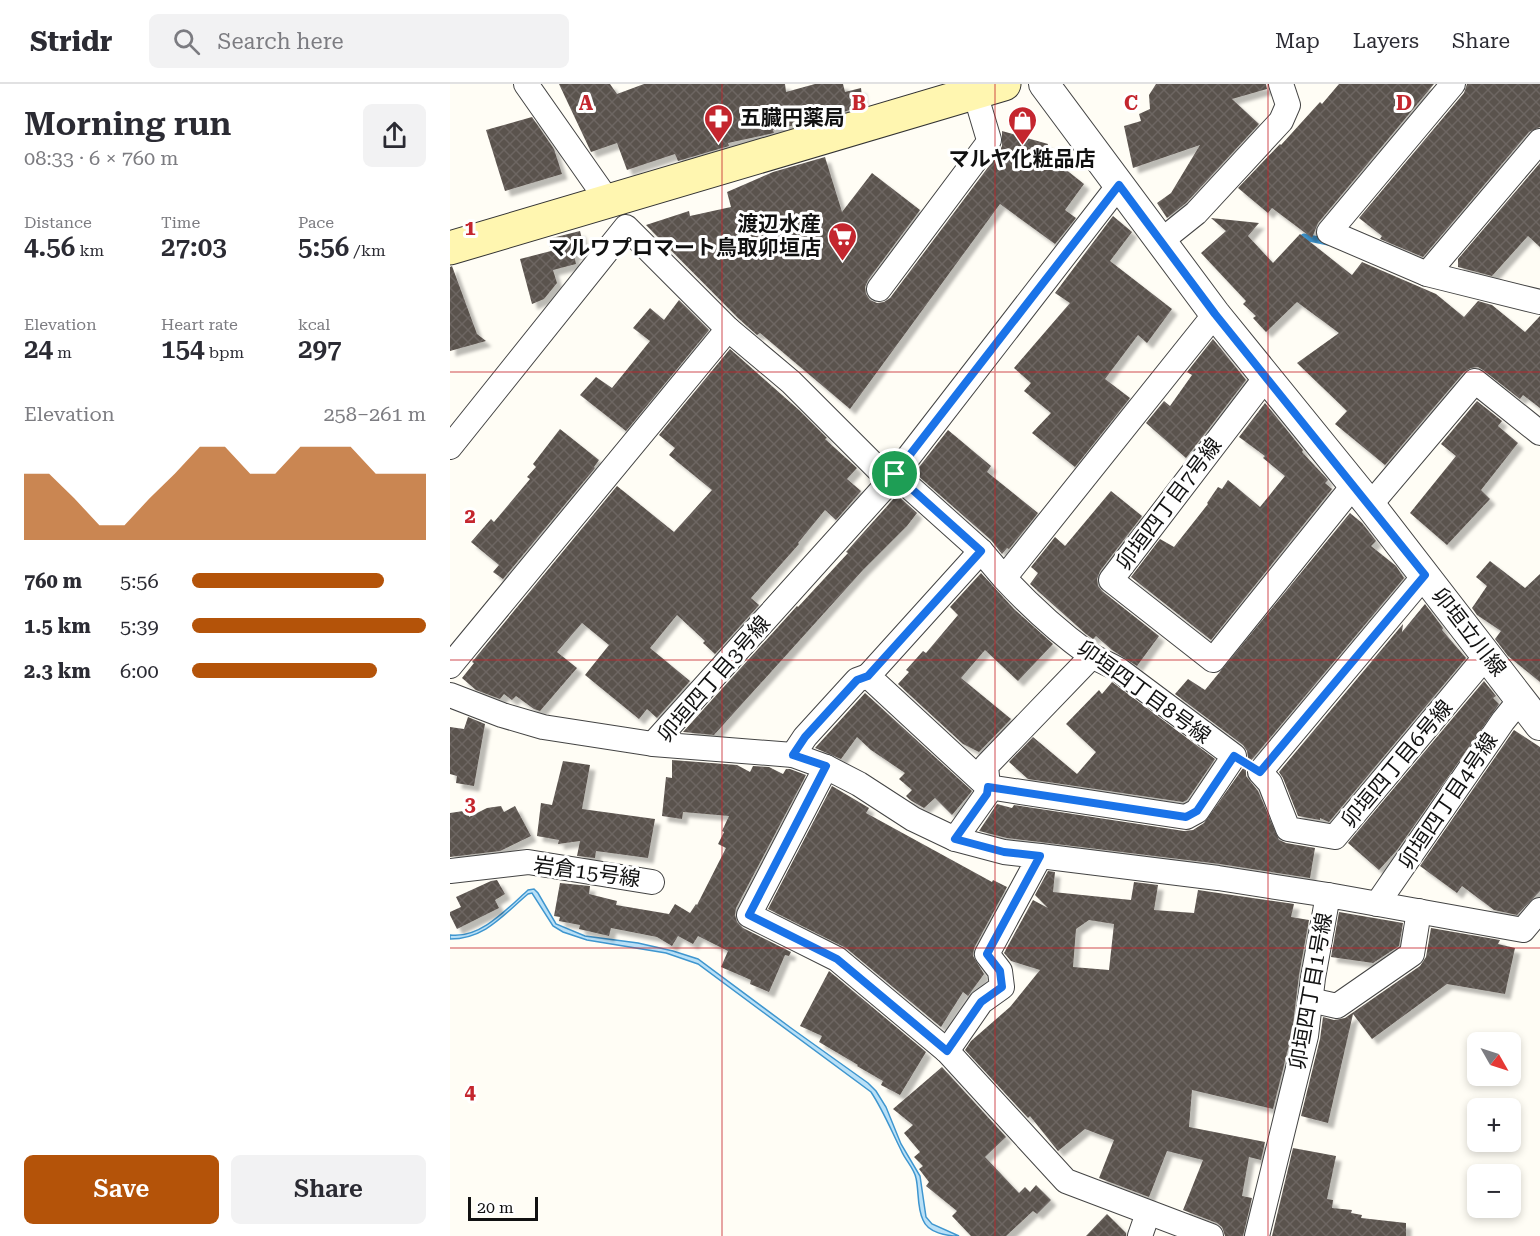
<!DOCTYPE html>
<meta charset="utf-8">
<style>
:root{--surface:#fff;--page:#f2f2f3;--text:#2b2b33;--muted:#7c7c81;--line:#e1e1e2;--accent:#b45309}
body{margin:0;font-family:"Roboto Serif","Noto Sans JP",serif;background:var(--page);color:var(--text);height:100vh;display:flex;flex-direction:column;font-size:22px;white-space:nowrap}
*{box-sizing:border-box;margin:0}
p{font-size:20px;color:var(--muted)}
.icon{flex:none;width:33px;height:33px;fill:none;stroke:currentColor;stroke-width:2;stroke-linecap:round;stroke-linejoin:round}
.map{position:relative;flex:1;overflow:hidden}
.side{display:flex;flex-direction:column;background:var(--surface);width:450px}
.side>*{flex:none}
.needle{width:39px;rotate:129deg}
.fabs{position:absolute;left:1017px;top:948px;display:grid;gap:12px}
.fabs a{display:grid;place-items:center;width:54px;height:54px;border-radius:9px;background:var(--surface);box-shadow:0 3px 9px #0003;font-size:30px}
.scale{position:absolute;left:18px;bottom:15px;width:70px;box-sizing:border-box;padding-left:6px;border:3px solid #111;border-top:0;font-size:16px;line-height:21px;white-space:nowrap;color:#111;-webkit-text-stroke:4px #fff;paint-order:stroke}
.pin{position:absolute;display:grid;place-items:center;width:51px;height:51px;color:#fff;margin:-26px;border:3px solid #fff;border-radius:50%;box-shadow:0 2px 6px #0007}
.round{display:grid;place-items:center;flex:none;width:63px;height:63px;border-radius:9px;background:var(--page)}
.head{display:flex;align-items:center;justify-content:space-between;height:102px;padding:0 24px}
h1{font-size:33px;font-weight:600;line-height:45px}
.stats{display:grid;grid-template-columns:repeat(3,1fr);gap:9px;height:102px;padding:6px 24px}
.stats div{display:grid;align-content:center}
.stats b{font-size:26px;font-weight:600}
.stats small{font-size:16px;font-weight:400}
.stats p{font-size:16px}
.chart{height:168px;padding:12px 24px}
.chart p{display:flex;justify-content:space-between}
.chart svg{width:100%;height:108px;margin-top:6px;fill:var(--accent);opacity:.7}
.primary-button{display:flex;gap:12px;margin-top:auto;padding:12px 24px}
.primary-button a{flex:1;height:69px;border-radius:9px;background:var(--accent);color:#fff;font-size:24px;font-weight:600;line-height:69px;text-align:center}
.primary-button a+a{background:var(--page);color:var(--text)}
ul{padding:0 24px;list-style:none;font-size:20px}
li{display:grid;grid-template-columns:96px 72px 1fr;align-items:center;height:45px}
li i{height:15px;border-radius:8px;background:var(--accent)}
header{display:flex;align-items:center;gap:36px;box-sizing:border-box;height:84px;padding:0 30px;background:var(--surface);border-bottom:2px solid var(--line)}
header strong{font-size:28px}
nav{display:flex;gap:33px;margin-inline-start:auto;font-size:21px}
.search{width:420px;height:54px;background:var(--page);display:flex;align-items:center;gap:15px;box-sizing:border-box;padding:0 21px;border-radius:9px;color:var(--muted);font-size:22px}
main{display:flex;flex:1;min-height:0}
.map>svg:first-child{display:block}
.water{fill:#b9e0f7;stroke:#3f96cf;stroke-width:1.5}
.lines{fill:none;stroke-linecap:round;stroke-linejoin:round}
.stream{stroke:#3f96cf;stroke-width:7}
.building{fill:url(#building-cross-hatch);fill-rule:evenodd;filter:url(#shadow)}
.minor-casing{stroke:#444;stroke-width:26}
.tertiary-casing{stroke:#444;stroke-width:32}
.secondary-casing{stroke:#333;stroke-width:35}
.minor{stroke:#fff;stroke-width:24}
.tertiary{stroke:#fff;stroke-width:30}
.secondary{stroke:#fff6b0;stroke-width:33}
.route-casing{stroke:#fff;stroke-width:12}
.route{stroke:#1a73e8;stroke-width:8}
.grid{fill:none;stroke:#c4262e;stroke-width:1.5;stroke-opacity:0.55}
.labels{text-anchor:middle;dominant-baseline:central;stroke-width:6;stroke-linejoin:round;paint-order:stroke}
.poi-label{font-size:21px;font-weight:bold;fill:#111;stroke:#fff;text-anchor:start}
.street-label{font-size:21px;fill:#111;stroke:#fff}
.grid-label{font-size:20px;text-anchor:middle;font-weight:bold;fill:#c4262e;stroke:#fff;stroke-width:6;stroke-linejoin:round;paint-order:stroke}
</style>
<header>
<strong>Stridr</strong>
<div class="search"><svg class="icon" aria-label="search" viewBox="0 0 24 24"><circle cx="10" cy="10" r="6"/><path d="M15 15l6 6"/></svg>Search here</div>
<nav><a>Map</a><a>Layers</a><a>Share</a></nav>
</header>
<main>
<section class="side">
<div class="head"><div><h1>Morning run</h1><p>08:33 · 6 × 760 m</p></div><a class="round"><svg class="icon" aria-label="share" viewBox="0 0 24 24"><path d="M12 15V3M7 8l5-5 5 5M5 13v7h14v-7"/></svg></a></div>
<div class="stats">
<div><p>Distance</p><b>4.56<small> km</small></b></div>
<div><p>Time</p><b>27:03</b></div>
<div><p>Pace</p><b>5:56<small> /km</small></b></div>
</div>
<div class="stats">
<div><p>Elevation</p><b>24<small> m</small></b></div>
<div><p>Heart rate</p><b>154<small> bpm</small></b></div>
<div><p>kcal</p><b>297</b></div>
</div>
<div class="chart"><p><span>Elevation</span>258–261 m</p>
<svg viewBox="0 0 160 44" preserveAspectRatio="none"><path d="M0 44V17L10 17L20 27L30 38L40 38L50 27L60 17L70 6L80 6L90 17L100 17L110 6L120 6L130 6L140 17L150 17L160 17V44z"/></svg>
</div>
<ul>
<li><b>760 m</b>5:56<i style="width:82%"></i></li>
<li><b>1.5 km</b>5:39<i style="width:100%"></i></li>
<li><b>2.3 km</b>6:00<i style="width:79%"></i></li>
</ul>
<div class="primary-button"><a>Save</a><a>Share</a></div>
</section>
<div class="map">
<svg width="1090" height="1152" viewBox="0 0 1090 1152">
<defs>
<pattern id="building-cross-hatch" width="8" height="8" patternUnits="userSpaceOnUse" patternTransform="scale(1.5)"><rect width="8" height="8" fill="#5a524d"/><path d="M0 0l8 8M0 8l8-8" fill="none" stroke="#6d6662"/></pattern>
<filter id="shadow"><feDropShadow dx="5.5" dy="5.5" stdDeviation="1.5" flood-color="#0004"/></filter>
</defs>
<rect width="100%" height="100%" fill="#fffdf5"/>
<path class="water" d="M84,805l4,4 18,31 29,12 53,7 35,8 25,8 93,69 77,55 8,8 10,16 15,37 19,32 6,41 6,7 27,12c-12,0 -31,-3 -36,-16 -6,-12 -4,-29 -7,-42 -2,-10 -11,-18 -15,-28 -10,-20 -18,-40 -30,-58l-173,-128 -32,-11 -79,-13 -24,-8 -10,-6 -21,-33 -4,1c-25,21 -43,45 -78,45v-4c30,4 57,-26 78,-45z"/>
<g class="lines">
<path class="stream" d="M854,153l24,5"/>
</g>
<g class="building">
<path d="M109,0h51l7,10 27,-10h141l1,8 29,-8h28l2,8 16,-4 2,18 -49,15 -41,9 1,3 -46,10 1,3 -51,15 -3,-7 -48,16 -10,-27 -26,9z"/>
<path d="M706,0h110l1,5 -35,10 27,25 -73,79 -19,15 -10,-15 14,-10 29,-48 -67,23 -9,-42 17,-5 -2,-7 11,-5 -1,-14z"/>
<path d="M889,0h95l-116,139 -6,15 -40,-30 -4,5 -30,-25 42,-44 1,1 39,-43 2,2z"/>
<path d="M1017,0h73v43l-11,5 -106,125 -43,-18 2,-3 -23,-18 105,-125z"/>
<path d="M82,33l22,32 8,25 -57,17 -19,-61z"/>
<path d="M552,47l46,13 -3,9 39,31 -19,26 11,8 -21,26 -55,-40 -150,205 -90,-76 -3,2 -19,-17 -92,-93 43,-14 1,5 41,-9 -4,-15 46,-20 52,-15 17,55 30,-39 48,37 -52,70 -3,7 1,7 4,6 7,3 7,-1 6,-4 108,-144 4,-8z"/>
<path d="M1090,79v84l-12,-11 -36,40 -34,-9v-8z"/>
<path d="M663,132l19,16 -22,29 62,48 -25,34 -9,-8 -33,44 25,19 -55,69 -43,-34 19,-20 -27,-22 7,-8 -17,-15 56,-65 -15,-10z"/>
<path d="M761,134l48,5 -11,13 25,27 27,-29 52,41 10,-13 74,32 28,23 14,-16 14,4 33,27 15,-16v92l-17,-13 -3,4 -37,-29 -5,-3 -7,1 -7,4 -79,93 -50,-41 12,-13 -50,-48 42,-30 -42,-31 -31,30 -13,-14 3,-2 -13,-12 3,-3 -45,-48 25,-22z"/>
<path d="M130,147l5,20 -11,4 2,9 -23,6 4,13 -13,16 -12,5 -12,-45 31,-8 -3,-12z"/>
<path d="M2,182l25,68 9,7 -36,10v-84z"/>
<path d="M229,216l30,30 -83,101 -46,-36 16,-18 16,11 38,-47 -17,-13 17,-20 14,12z"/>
<path d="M763,255l33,41 -60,78 -40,-35 18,-22 6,5 22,-31 -5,-3z"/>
<path d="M280,265l69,61 28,28 -2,1 32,29 -10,11 14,12 -25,29 -11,-10 -27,33 1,1 -48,54 8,7 -44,49 -12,-11 2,-2 -28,-26 -27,33 40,33 -33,37 -10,-9 -8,10 -54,-44 24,-30 -27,-22 -25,29 20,16 -37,43 -6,-2 -18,-13 -4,4 -8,-6 -4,5 -24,-9 -14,-12 12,-15 -2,-1 145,-176 57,46 38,-42 -43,-35 6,-7 -16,-13z"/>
<path d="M1027,317l25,20 -4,5 20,17 -37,47 9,9 -43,46 -37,-32 46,-57 -15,-12z"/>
<path d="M815,319l38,47 -1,2 26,28 -3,3 7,6 -121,151 -80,-63 29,-38 14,8 34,-43 -1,-1 11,-16 4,2 6,-9 32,27 25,-31 -22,-18 2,-2 -26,-19z"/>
<path d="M110,345l39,31 -5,7 1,1 -92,111 -10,-7 6,-7 -28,-23 20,-23 3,3 36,-43 -3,-2 9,-10 -3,-3z"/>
<path d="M498,346l43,36 -4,6 51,41 -29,36 -2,-1 -5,6 -11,-14 -75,-66 2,-2 -2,-1z"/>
<path d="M661,407l31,25 -42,55 -3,8 1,7 4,5 57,45 -22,30 -25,-16 -16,-14 -3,3 -7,-5 -56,-50 8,-11 -7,-6 24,-30 10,9z"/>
<path d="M447,411l20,18 -10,13 -44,44 -149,165 -31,-3 114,-126 1,1 50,-54 -2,-1z"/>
<path d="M900,429l12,10 14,18 -5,5 25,20 8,12 -155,185 -3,6v7l12,15 21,49 7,3 29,5 -5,30 -90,-14 -213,-26 -28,-7 18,-27 15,4 2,-3 170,26 9,-1 11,-7 42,-59 2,-6 -1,-7 -4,-6 -68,-51 13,-15 17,11z"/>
<path d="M1040,477l35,27 15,-14v108l-32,-26 -13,-17 6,-8 -24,-16 -5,-7 15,-22 -11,-9z"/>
<path d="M531,489l33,36 39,35 -35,37 -33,-31 -24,28 50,41 -32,33 -16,-8 -65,-60 11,-12 -3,-2 17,-19 3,2 32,-38 -8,-8z"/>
<path d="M975,520l18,24 -1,2 24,28 -137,164 -9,-4v2l-22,-4 -15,-38 -4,-6 124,-148 -1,8z"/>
<path d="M1034,597l12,15 -3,2 6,6 -102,146 -18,20 -31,-27z"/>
<path d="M662,598l103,77 -28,41 -4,2 -155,-23 -19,-17 24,-25 44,37 19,-22 -30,-28 33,-34 3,4z"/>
<path d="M415,609l107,98 -20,24 -17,-17 -11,10 -14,-8 -4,-4 6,-6 -13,-11 6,-6 -34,-23 -14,-13 -16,22 -26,-11z"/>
<path d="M18,633l17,7 -11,62 -18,-3 1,-7 -7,-2v-47l14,2z"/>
<path d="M1064,646l26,17v144l-23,24 -23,-5 -32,-24 -5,7 -37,-27z"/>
<path d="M222,676l65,5 13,7 3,-6 16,1 14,7 3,-5h4l16,6 -70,133 -1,7 2,7 6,6 48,24 -2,4 -4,-1 -16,37 -19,-8 1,-4 -30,-13 7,-16 -30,-15 -5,8 -15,-8 -6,10 -15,-9 -46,-9 -2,8 -30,-7 1,-4 -21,-4 1,-4 -6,-1 6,-33 30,3 -1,8 28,7 -1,4 53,9 6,-10 15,9 6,-9 1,1 29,-57 -8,-4 6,-12 -2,-1 7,-15 -46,-4 -1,7 -20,-3 4,-39 6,1z"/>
<path d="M113,677l27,4 -8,44 73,10 -7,39 -52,-7 -1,7 -18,-2 3,-15 -22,3 1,-4 -22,-4 4,-33 11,2z"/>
<path d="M382,702l37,22 -3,5 126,69 1,-2 14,7 -33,61 -1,8 11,18 -16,22 -5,-4 -22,35 -95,-79 -78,-39z"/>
<path d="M51,722l3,6 11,-6 16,30 -31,15 -50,6v-44l20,-3 -1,7 18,-9z"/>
<path d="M598,787l7,1 -2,20 78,8 3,-18 24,3 -4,25 40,3 4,-23 96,14 -3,13 18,3 -10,55 -7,58 -19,76 -81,-19 -3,37 76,15 -4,18 -12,-3 -7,39 10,2 -9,38h-18l-3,-9 -5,-4 -34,-13 20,-50 -36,-9 -18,46 -50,-19 15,-38 -29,-11 -27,22 -28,-35 -2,2 -63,-68 6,-9 39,-34 30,-37 -29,-9 -7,-8 29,-53 15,8 -13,-13zM639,836l25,4 -5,46 -36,-3 3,-38z"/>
<path d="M47,796l8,14 -10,6 4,8 -42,21 -7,-14v-3l11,-5 -5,-10 35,-16z"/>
<path d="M889,828l64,11 -4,23 -26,17 -42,-6z"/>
<path d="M981,844l69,12 -2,4 17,4 -10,46 -58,-10 -75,55 -19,-25 -25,109 -27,-7 19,-77 3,-22 11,3 11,-2 75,-52 6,-9z"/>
<path d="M379,887l97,81 -26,43 -19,-10 2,-4 -26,-15 1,-1 -39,-23 3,-6 -22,-10z"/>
<path d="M492,983l64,70 -21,20 34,36 6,-6 5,5 6,-7 15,15 -14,14 -4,-3 -27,25h-35l-19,-20 5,-5 -31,-25 3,-4 -10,-13 4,-3 -9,-9 6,-5 -16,-19 9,-8 -20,-16z"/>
<path d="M843,1064l43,8 -9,43 6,1 -1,8 20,2 -1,3 11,2 -1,3 45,5v13h-134z"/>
<path d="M657,1130l19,19v3h-40z"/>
</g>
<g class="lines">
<defs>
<g id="minor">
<path d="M76,0l82,117"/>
<path d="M1003,0l-124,148 98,42 113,28"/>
<path d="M669,101l-229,296 -237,263 140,11 33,12 -77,148 88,44 110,92 119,130 145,55"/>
<path d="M711,157l35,-28 85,-92 7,-16 -7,-21"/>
<path d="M977,190l113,-133"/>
<path d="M429,205l107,-143 3,-6 -14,-47"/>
<path d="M817,292l-156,204 102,80 140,-174"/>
<path d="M0,363l176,-220 102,102 63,53 99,99"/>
<path d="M445,390l86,77"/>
<path d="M920,421l105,-124 65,52"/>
<path d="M975,491l-165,197 10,11 18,46 47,8 152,-182"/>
<path d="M554,494c27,29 53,53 85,76 9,6 20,10 30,16l115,86 -37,55 -11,6 -198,-30 -120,-111 113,-125 23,27 211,-264"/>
<path d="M0,582l278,-337"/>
<path d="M0,611l52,20 41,12 110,17"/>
<path d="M343,671l12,-18 52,-57 11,-4"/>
<path d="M376,683l33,17 54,35 42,20 49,13 36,4 -53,98 13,17 2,16 -21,15 -34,49"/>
<path d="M505,755l32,-45 1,-7 -2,-21 106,-110"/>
<path d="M590,772l178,22 110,17"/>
<path d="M0,787l78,-9 124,20"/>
<path d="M927,820l126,-183 17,-21"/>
<path d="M860,916l27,6 75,-52 7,-43"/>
<path d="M690,1152l8,-23"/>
<path d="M807,1152l49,-200 7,-58 15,-83 195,35 17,-20"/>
</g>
<path id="tertiary" d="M594,0l171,230 155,191 170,220"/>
<path id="secondary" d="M0,164l554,-164"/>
</defs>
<use href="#minor" class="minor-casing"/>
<use href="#tertiary" class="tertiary-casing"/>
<use href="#secondary" class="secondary-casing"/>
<use href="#minor" class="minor"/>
<use href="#tertiary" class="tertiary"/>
<use href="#secondary" class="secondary"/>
</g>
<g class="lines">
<defs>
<path id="route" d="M669,101l96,129 210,261 -165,197 -26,-16 -37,55 -11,6 -198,-30 -1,7 -32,45 49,13 36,4 -53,98 13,17 2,16 -21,15 -34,49 -110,-92 -88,-44 77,-149 -33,-11 12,-18 52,-57 11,-4 113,-125 -86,-77z"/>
</defs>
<use href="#route" class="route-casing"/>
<use href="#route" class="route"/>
</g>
<path class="grid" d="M272,0v1152M545,0v1152M818,0v1152M0,288h1090M0,576h1090M0,864h1090"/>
<defs>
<symbol id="pharmacy-pin" viewBox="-11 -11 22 30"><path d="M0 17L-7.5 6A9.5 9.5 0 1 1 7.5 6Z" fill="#c4262e" stroke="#fff"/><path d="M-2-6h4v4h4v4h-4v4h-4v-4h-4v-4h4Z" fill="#fff"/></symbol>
<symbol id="shop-pin" viewBox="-11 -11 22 30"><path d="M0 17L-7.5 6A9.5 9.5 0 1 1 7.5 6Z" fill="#c4262e" stroke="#fff"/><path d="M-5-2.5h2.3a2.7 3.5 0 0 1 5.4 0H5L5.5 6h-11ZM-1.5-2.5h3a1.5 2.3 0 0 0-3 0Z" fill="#fff"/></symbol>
<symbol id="supermarket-pin" viewBox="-11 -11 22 30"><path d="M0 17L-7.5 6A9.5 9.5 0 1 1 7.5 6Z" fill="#c4262e" stroke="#fff"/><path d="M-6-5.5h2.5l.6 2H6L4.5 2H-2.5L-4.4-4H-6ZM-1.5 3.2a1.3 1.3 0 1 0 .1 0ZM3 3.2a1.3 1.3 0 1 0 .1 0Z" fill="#fff"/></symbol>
</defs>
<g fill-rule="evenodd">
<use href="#pharmacy-pin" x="252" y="18" width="33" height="45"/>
<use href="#shop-pin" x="556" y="20" width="33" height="45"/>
<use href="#supermarket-pin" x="376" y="136" width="33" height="45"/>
</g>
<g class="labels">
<g class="poi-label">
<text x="290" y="34">五臓円薬局</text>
<text x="572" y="75" text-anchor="middle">マルヤ化粧品店</text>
<text x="371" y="140" text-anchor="end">渡辺水産<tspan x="371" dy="24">マルワプロマート鳥取卯垣店</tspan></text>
</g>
<g class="street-label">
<text transform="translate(719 420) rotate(-53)">卯垣四丁目7号線</text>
<text transform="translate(1019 548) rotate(52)">卯垣立川線</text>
<text transform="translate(264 595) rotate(-49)">卯垣四丁目3号線</text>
<text transform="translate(694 608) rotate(36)">卯垣四丁目8号線</text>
<text transform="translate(947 680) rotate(-50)">卯垣四丁目6号線</text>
<text transform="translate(998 717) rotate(-56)">卯垣四丁目4号線</text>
<text transform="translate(137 788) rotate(8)">岩倉15号線</text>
<text transform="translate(861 907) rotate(-80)">卯垣四丁目1号線</text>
</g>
</g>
<g class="grid-label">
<text x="136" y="26">A</text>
<text x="409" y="26">B</text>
<text x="681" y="26">C</text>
<text x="954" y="26">D</text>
<text x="20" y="151">1</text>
<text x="20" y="439">2</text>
<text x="20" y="727">3</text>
<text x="20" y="1015">4</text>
</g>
</svg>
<div class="fabs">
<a><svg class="needle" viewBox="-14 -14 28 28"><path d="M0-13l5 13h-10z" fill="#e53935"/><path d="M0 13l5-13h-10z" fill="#7c7c81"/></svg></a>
<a>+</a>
<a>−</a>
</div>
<div class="scale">20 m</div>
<div class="pin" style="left:445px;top:390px;background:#1e9e55"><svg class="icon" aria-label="arrive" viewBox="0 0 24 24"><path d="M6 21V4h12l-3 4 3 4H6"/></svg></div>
</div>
</main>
